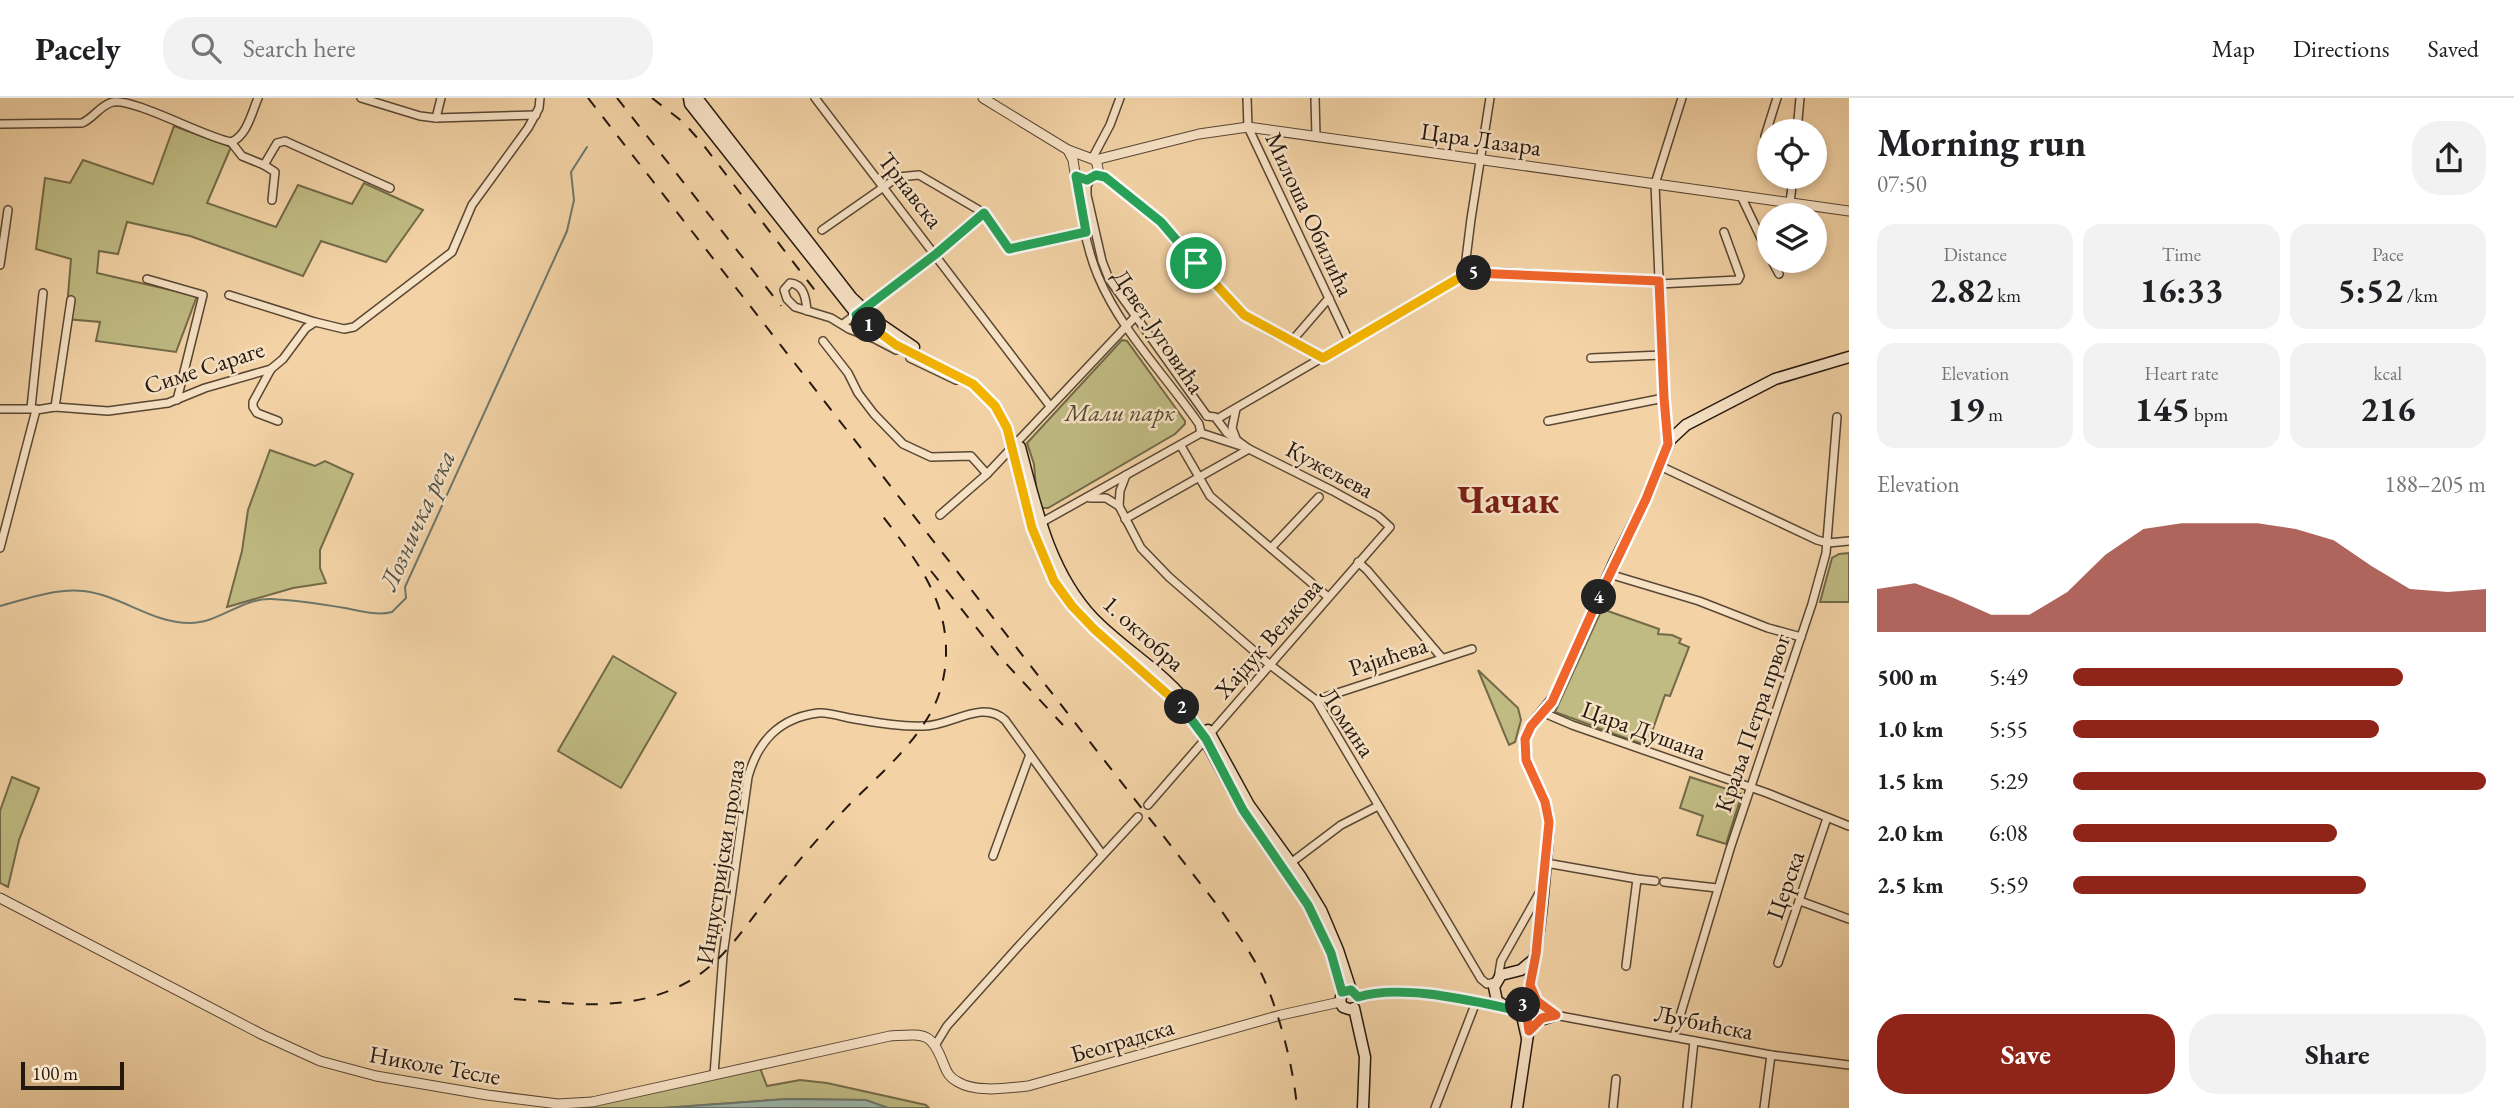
<!DOCTYPE html>
<meta charset="utf-8">
<style>
:root{--surface:#fff;--page:#f2f2f2;--text:#202124;--muted:#757577;--line:#e0e0e0;--accent:#8f2418}
body{margin:0;font-family:"EB Garamond",serif;background:var(--page);color:var(--text);height:100vh;display:flex;flex-direction:column;font-size:26px;white-space:nowrap}
*{box-sizing:border-box;margin:0}
p{font-size:23px;color:var(--muted)}
.icon{flex:none;width:38px;height:38px;fill:none;stroke:currentColor;stroke-width:2;stroke-linecap:round;stroke-linejoin:round}
.map{position:relative;flex:1;overflow:hidden}
.details{display:flex;flex-direction:column;background:var(--surface);width:665px}
.details>*{flex:none}
.fabs{position:absolute;left:1757px;top:21px;display:grid;gap:14px}
.fabs a{display:grid;place-items:center;width:70px;height:70px;border-radius:50%;background:var(--surface);box-shadow:0 4px 10px #0003;font-size:35px}
.scale{position:absolute;left:21px;bottom:18px;width:103px;box-sizing:border-box;padding-left:7px;border:4px solid #25180e;border-top:0;font-size:19px;line-height:24px;white-space:nowrap;color:#25180e;-webkit-text-stroke:5px #f7e2c5;paint-order:stroke}
.pin{position:absolute;display:grid;place-items:center;width:60px;height:60px;color:#fff;margin:-30px;border:4px solid #fff;border-radius:50%;box-shadow:0 2px 7px #0007}
.km{position:absolute;width:35px;height:35px;margin:-18px;border-radius:50%;background:#222;color:#fff;font-size:19px;line-height:35px;text-align:center}
.round{display:grid;place-items:center;flex:none;width:74px;height:74px;border-radius:28px;background:var(--page)}
.overview{display:flex;align-items:center;justify-content:space-between;height:119px;padding:0 28px}
h1{font-size:38px;font-weight:700;line-height:52px}
.stats{display:grid;grid-template-columns:repeat(3,1fr);gap:10px;height:119px;padding:7px 28px}
.stats div{display:grid;align-content:center;border-radius:18px;background:var(--page);text-align:center}
.stats b{font-size:35px;font-weight:700}
.stats small{font-size:19px;font-weight:400}
.stats p{font-size:19px}
.chart{height:196px;padding:14px 28px}
.chart p{display:flex;justify-content:space-between}
.chart svg{width:100%;height:126px;margin-top:7px;fill:var(--accent);opacity:.7}
.action{display:flex;gap:14px;margin-top:auto;padding:14px 28px}
.action a{flex:1;height:80px;border-radius:28px;background:var(--accent);color:#fff;font-size:28px;font-weight:700;line-height:80px;text-align:center}
.action a+a{background:var(--page);color:var(--text)}
ul{padding:0 28px;list-style:none;font-size:23px}
li{display:grid;grid-template-columns:112px 84px 1fr;align-items:center;height:52px}
li i{height:18px;border-radius:9px;background:var(--accent)}
header{display:flex;align-items:center;gap:42px;box-sizing:border-box;height:98px;padding:0 35px;background:var(--surface);border-bottom:2px solid var(--line)}
header strong{font-size:33px}
nav{display:flex;gap:38px;margin-inline-start:auto;font-size:24px}
.search{width:490px;height:63px;background:var(--page);display:flex;align-items:center;gap:18px;box-sizing:border-box;padding:0 24px;border-radius:28px;color:var(--muted);font-size:26px}
main{display:flex;flex:1;min-height:0}
.map>svg:first-child{display:block}
.green{fill:#c0bb83;stroke:#726a48;stroke-width:2}
.water{fill:#9bb7ab;stroke:#6c776c;stroke-width:2}
.lines{fill:none;stroke-linecap:round;stroke-linejoin:round}
.shore{stroke:#60685c;stroke-width:2}
.stream{stroke:#6c776c;stroke-width:2}
.minor-casing{stroke:#584734;stroke-width:10}
.tertiary-casing{stroke:#584734;stroke-width:11}
.secondary-casing{stroke:#25180e;stroke-width:13}
.minor{stroke:#f7e2c5;stroke-width:7}
.tertiary{stroke:#f7e2c5;stroke-width:9}
.secondary{stroke:#f7e2c5;stroke-width:10}
.rail{stroke:#25180e;stroke-width:2;stroke-dasharray:12 12;stroke-linecap:butt}
.split-1-casing{stroke:#fff;stroke-width:14}
.split-2-casing{stroke:#fff;stroke-width:14}
.split-3-casing{stroke:#fff;stroke-width:14}
.split-4-casing{stroke:#fff;stroke-width:14}
.split-5-casing{stroke:#fff;stroke-width:14}
.split-6-casing{stroke:#fff;stroke-width:14}
.split-1{stroke:#22a559;stroke-width:9}
.split-2{stroke:#f5b400;stroke-width:9}
.split-3{stroke:#22a559;stroke-width:9}
.split-4{stroke:#f0652b;stroke-width:9}
.split-5{stroke:#f0652b;stroke-width:9}
.split-6{stroke:#f5b400;stroke-width:9}
.labels{text-anchor:middle;dominant-baseline:central;stroke-width:5;stroke-linejoin:round;paint-order:stroke}
.street-label{font-size:24px;fill:#25180e;stroke:#f7e2c5}
.park-label{font-size:24px;font-style:italic;fill:#544931;stroke:#f7e2c5}
.water-label{font-size:26px;font-style:italic;fill:#4e5045;stroke:#f7e2c5}
.town-label{font-size:38px;font-weight:bold;fill:#7a1f14;stroke:#f7e2c5}
</style>
<header>
<strong>Pacely</strong>
<div class="search"><svg class="icon" aria-label="search" viewBox="0 0 24 24"><circle cx="10" cy="10" r="6"/><path d="M15 15l6 6"/></svg>Search here</div>
<nav><a>Map</a><a>Directions</a><a>Saved</a></nav>
</header>
<main>
<div class="map">
<svg width="1849" height="1010" viewBox="0 0 1849 1010">
<rect width="100%" height="100%" fill="#f3d3a6"/>
<filter id="stains"><feTurbulence type="fractalNoise" baseFrequency=".00286" numOctaves="4"/><feColorMatrix values="0 0 0 0 .2 0 0 0 0 .09 0 0 0 0 .02 0 0 0 .5 -.17"/></filter>
<radialGradient id="worn" r=".72"><stop offset=".6" stop-color="#630" stop-opacity="0"/><stop offset="1" stop-color="#630" stop-opacity=".3"/></radialGradient>
<g class="green">
<path d="M174,28l57,21 -24,56 69,24 22,-42 54,19 12,-21 59,27 -37,52 -65,-21 -18,35 -113,-40 -63,-14 -9,32 -19,-3 -2,22 100,23 -21,56 -80,-11 4,-19 -34,-3 5,-60 -35,-10 9,-71 25,5 13,-23 70,24z"/>
<path d="M1122,242l5,1 58,80v3l-10,10 -127,74h-6l-5,-9 -3,-35 -7,-21z"/>
<path d="M270,352l45,16 10,-5 28,13 -33,76v18l6,15 -33,5 -66,19 15,-56 6,-41z"/>
<path d="M1849,455v49h-29l12,-44 7,-4z"/>
<path d="M1602,511l57,20 -1,5 14,1 9,4 -2,4 10,4 -19,49 -5,-1 -18,51 -92,-34z"/>
<path d="M613,558l63,37 -55,95 -63,-37z"/>
<path d="M1478,572l40,38 3,12 -6,22 -6,3z"/>
<path d="M12,679l27,11 -20,52 -11,47 -8,-4v-72z"/>
<path d="M1690,679l52,17 -16,50 -29,-9 6,-19 -23,-8z"/>
<path d="M760,970l7,18 33,-6 27,3 99,22 3,3h-41l-23,-8 -78,-1 -124,9h-97l62,-10z"/>
</g>
<path class="water" d="M787,1001l79,1 22,8h-225z"/>
<g class="lines">
<path class="shore" d="M758,1010h109"/>
<path class="stream" d="M0,508c26,-7 56,-18 83,-15 38,4 68,32 107,32 29,0 52,-25 81,-24 24,1 50,5 74,9 15,3 32,8 47,4l14,-14 -1,-11 162,-356 7,-31 -3,-28 16,-25"/>
<defs>
<g id="minor">
<path d="M361,0l59,18 16,2 100,-3"/>
<path d="M815,0l235,308"/>
<path d="M1247,0l1,29 102,216"/>
<path d="M1315,0l1,38"/>
<path d="M436,20l5,-20"/>
<path d="M0,26l82,-1c12,-5 18,-18 31,-21 21,-4 91,35 118,40 16,-6 21,-30 27,-44"/>
<path d="M1797,33l3,-33"/>
<path d="M1769,38h-4l12,-38"/>
<path d="M231,44l11,14 22,9 13,-22 8,-2 105,47"/>
<path d="M1093,59l17,-32 10,-27"/>
<path d="M264,67l11,7 -3,28"/>
<path d="M1096,77l11,3 54,44 79,91 31,19 52,26"/>
<path d="M1076,78c4,33 9,69 22,100 23,55 68,100 101,148l2,9"/>
<path d="M1090,82l-3,6v9l15,66 7,18 98,137"/>
<path d="M1741,98l28,59"/>
<path d="M1790,105l3,-26"/>
<path d="M822,132l76,-53 21,-2 65,38 25,36 77,-17"/>
<path d="M1772,163l7,13"/>
<path d="M0,167l8,-55"/>
<path d="M1464,177l7,-56 19,-121"/>
<path d="M147,181l56,16 -26,105"/>
<path d="M1659,186l79,-4 2,-4 -16,-44"/>
<path d="M229,197l86,27"/>
<path d="M807,213c-1,-12 -3,-27 -17,-28l-6,7 3,9 8,8 36,11 18,11 26,10 21,11"/>
<path d="M843,226l93,-70 48,-41"/>
<path d="M823,243l25,32 10,20 16,21 29,30 28,13 40,-1 16,18"/>
<path d="M1291,244l38,-44"/>
<path d="M910,260l46,22"/>
<path d="M1591,260l71,-3"/>
<path d="M271,271l-18,33v5l4,6 21,8"/>
<path d="M55,309l16,-107"/>
<path d="M31,310l12,-115"/>
<path d="M0,311h36"/>
<path d="M1236,311l-4,19 5,13"/>
<path d="M1217,321l247,-144 31,-3 164,8"/>
<path d="M1548,323l116,-23"/>
<path d="M1201,335l40,13"/>
<path d="M1668,345l-4,-45 -9,-214 27,-86"/>
<path d="M1181,348l29,50 118,101"/>
<path d="M1660,368l157,74 11,3 21,-2"/>
<path d="M1126,377l-6,16 -1,15 22,42 28,29 100,87 47,36 165,279 6,5 8,-2"/>
<path d="M1090,400h16l13,8"/>
<path d="M940,417l47,-41 148,-157"/>
<path d="M1125,421l124,-70"/>
<path d="M1037,427l164,-92"/>
<path d="M0,450l36,-138 19,-3 53,4 60,-8 37,-15 66,-19 12,-10 23,-31 9,-6 29,7 10,-2 98,-75 20,-47 56,-77 11,-20 1,-10"/>
<path d="M1271,450l48,-51"/>
<path d="M1358,464l9,8 75,88"/>
<path d="M1609,476l90,27 69,27 33,9"/>
<path d="M1316,602l156,-51"/>
<path d="M1544,615l28,12 195,68 82,33"/>
<path d="M1148,707l242,-278 -12,-11 -45,-25 -84,-42 -22,-16 -12,-16 -8,-1"/>
<path d="M993,758l36,-99"/>
<path d="M1546,765l91,16 -11,87"/>
<path d="M1288,767l53,-40 37,-19"/>
<path d="M1637,781l18,2"/>
<path d="M1664,784l53,6"/>
<path d="M1800,803l49,18"/>
<path d="M1778,865l49,-145"/>
<path d="M1498,881l3,-18 40,-71"/>
<path d="M1531,893l6,10 12,10"/>
<path d="M1527,904l14,9 19,5 211,39 78,10"/>
<path d="M1674,938l56,-187 82,-245 14,-51 11,-136"/>
<path d="M936,946l11,-18 69,-77 122,-132"/>
<path d="M714,977l9,-120 25,-178c10,-36 31,-59 70,-64 9,-1 22,3 31,5 25,4 50,9 75,8 27,0 58,-27 81,-6l97,134"/>
<path d="M1435,1010l41,-106"/>
<path d="M1613,1010l3,-29"/>
<path d="M1687,1010l7,-67"/>
<path d="M1764,1010l7,-53"/>
</g>
<g id="tertiary">
<path d="M983,0l85,52 27,10"/>
<path d="M1068,52l5,10 2,13 8,7c12,1 19,-9 12,-20"/>
<path d="M1095,62l104,-26 49,-7 601,84"/>
<path d="M0,800l263,137 57,26 56,15 111,19 71,9 34,-2 298,-66c35,-2 41,-5 54,29 3,8 6,13 14,17 18,11 50,6 70,4l253,-71 59,-13"/>
<path d="M1358,899c47,-15 100,4 147,11"/>
</g>
<g id="secondary">
<path d="M689,0l1,6 167,211 39,30 77,39 22,22 12,22 25,100 22,53 29,36 93,84 24,29 43,80 65,95 23,48 11,39"/>
<path d="M697,0l155,200 27,25 35,24"/>
<path d="M1020,349c16,60 29,124 73,171 32,33 72,54 99,91"/>
<path d="M1208,632l41,75 52,72 20,33 17,40 13,40"/>
<path d="M1342,894l-2,10 3,5 6,2"/>
<path d="M1354,910l11,49 -2,51"/>
<path d="M1511,911l14,-6c7,-10 4,-19 7,-30 10,-50 13,-101 17,-151l-4,-20 -19,-42 -1,-21 6,-13 23,-28 61,-137 31,-62 24,-59 16,-15 89,-46 74,-22"/>
<path d="M1529,933l8,-10 19,-6"/>
<path d="M1527,940l-5,-22 -25,-15 -3,-14 7,-12 20,-5 12,-10"/>
<path d="M1517,1010l11,-74"/>
</g>
</defs>
<use href="#minor" class="minor-casing"/>
<use href="#tertiary" class="tertiary-casing"/>
<use href="#secondary" class="secondary-casing"/>
<use href="#minor" class="minor"/>
<use href="#tertiary" class="tertiary"/>
<use href="#secondary" class="secondary"/>
<g class="rail">
<path d="M588,0l633,812c14,21 30,42 41,65 17,36 32,94 35,133"/>
<path d="M617,0l164,208"/>
<path d="M652,0l31,24 18,20 119,155"/>
<path d="M931,473l68,85 64,69"/>
<path d="M514,901c57,5 112,13 166,-13 42,-20 64,-59 92,-93 25,-30 50,-60 77,-88 29,-29 60,-55 81,-91 10,-17 16,-40 16,-61 1,-58 -35,-100 -69,-144"/>
</g>
</g>
<g class="lines">
<defs>
<path id="split-1" d="M869,227l-13,-10 80,-61 48,-41 25,36 77,-17 -10,-56 11,4 9,-5 9,2 56,45 35,41"/>
<path id="split-2" d="M869,227l27,20 77,39 22,22 12,22 25,100 22,53 18,25 22,23 88,78"/>
<path id="split-3" d="M1182,609l24,32 37,71 65,95 23,48 11,39 9,-2 7,7c42,-13 110,3 153,12l12,-4"/>
<path id="split-4" d="M1523,907l2,-2 4,28 13,-13 14,-3 -19,-14 -7,-16 6,-31 13,-132 -4,-20 -19,-42 -1,-21 6,-13 21,-24 47,-105"/>
<path id="split-5" d="M1474,175l185,8 5,117 4,46 -22,55 -47,98"/>
<path id="split-6" d="M1196,165l48,52 79,43 141,-83 10,-2"/>
</defs>
<use href="#split-1" class="split-1-casing"/>
<use href="#split-2" class="split-2-casing"/>
<use href="#split-3" class="split-3-casing"/>
<use href="#split-4" class="split-4-casing"/>
<use href="#split-5" class="split-5-casing"/>
<use href="#split-6" class="split-6-casing"/>
<use href="#split-1" class="split-1"/>
<use href="#split-2" class="split-2"/>
<use href="#split-3" class="split-3"/>
<use href="#split-4" class="split-4"/>
<use href="#split-5" class="split-5"/>
<use href="#split-6" class="split-6"/>
</g>
<g class="labels">
<g class="street-label">
<text transform="translate(1481 41) rotate(8)">Цара Лазара</text>
<text transform="translate(911 92) rotate(52)">Трнавска</text>
<text transform="translate(1310 116) rotate(65)">Милоша Обилића</text>
<text transform="translate(1159 233) rotate(56)">Девет Југовића</text>
<text transform="translate(204 269) rotate(-18)">Симе Сараге</text>
<text transform="translate(1330 371) rotate(28)">Кужељева</text>
<text transform="translate(1144 535) rotate(42)">1. октобра</text>
<text transform="translate(1268 540) rotate(-49)">Хајдук Вељкова</text>
<text transform="translate(1388 558) rotate(-18)">Рајићева</text>
<text transform="translate(1348 624) rotate(56)">Ломина</text>
<text transform="translate(1752 625) rotate(-71)">Краља Петра првог</text>
<text transform="translate(1644 632) rotate(20)">Цара Душана</text>
<text transform="translate(720 764) rotate(-81)">Индустријски пролаз</text>
<text transform="translate(1785 787) rotate(-71)">Церска</text>
<text transform="translate(1704 924) rotate(11)">Љубићска</text>
<text transform="translate(1122 942) rotate(-16)">Београдска</text>
<text transform="translate(435 967) rotate(10)">Николе Тесле</text>
</g>
<g class="park-label">
<text x="1120" y="314">Мали парк</text>
</g>
<g class="water-label">
<text transform="translate(417 422) rotate(-66)">Лозничка река</text>
</g>
<g class="town-label">
<text x="1508" y="401">Чачак</text>
</g>
</g>
<rect width="100%" height="100%" filter="url(#stains)"/>
<rect width="100%" height="100%" fill="url(#worn)"/>
</svg>
<div class="fabs">
<a><svg class="icon" aria-label="locate" viewBox="0 0 24 24"><circle cx="12" cy="12" r="6"/><path d="M12 2v4M12 18v4M2 12h4M18 12h4"/></svg></a>
<a><svg class="icon" aria-label="layers" viewBox="0 0 24 24"><path d="M12 4l9 5-9 5-9-5zM3 14l9 5 9-5"/></svg></a>
</div>
<div class="scale">100 m</div>
<div class="pin" style="left:1196px;top:165px;background:#1e9e55"><svg class="icon" aria-label="arrive" viewBox="0 0 24 24"><path d="M6 21V4h12l-3 4 3 4H6"/></svg></div>
<b class="km" style="left:869px;top:227px">1</b>
<b class="km" style="left:1182px;top:609px">2</b>
<b class="km" style="left:1523px;top:907px">3</b>
<b class="km" style="left:1599px;top:499px">4</b>
<b class="km" style="left:1474px;top:175px">5</b>
</div>
<section class="details">
<div class="overview"><div><h1>Morning run</h1><p>07:50</p></div><a class="round"><svg class="icon" aria-label="share" viewBox="0 0 24 24"><path d="M12 15V3M7 8l5-5 5 5M5 13v7h14v-7"/></svg></a></div>
<div class="stats">
<div><p>Distance</p><b>2.82<small> km</small></b></div>
<div><p>Time</p><b>16:33</b></div>
<div><p>Pace</p><b>5:52<small> /km</small></b></div>
</div>
<div class="stats">
<div><p>Elevation</p><b>19<small> m</small></b></div>
<div><p>Heart rate</p><b>145<small> bpm</small></b></div>
<div><p>kcal</p><b>216</b></div>
</div>
<div class="chart"><p><span>Elevation</span>188–205 m</p>
<svg viewBox="0 0 160 44" preserveAspectRatio="none"><path d="M0 44V29L10 27L20 32L30 38L40 38L50 30L60 17L70 8L80 6L90 6L100 6L110 8L120 12L130 21L140 29L150 30L160 29V44z"/></svg>
</div>
<ul>
<li><b>500 m</b>5:49<i style="width:80%"></i></li>
<li><b>1.0 km</b>5:55<i style="width:74%"></i></li>
<li><b>1.5 km</b>5:29<i style="width:100%"></i></li>
<li><b>2.0 km</b>6:08<i style="width:64%"></i></li>
<li><b>2.5 km</b>5:59<i style="width:71%"></i></li>
</ul>
<div class="action"><a>Save</a><a>Share</a></div>
</section>
</main>
